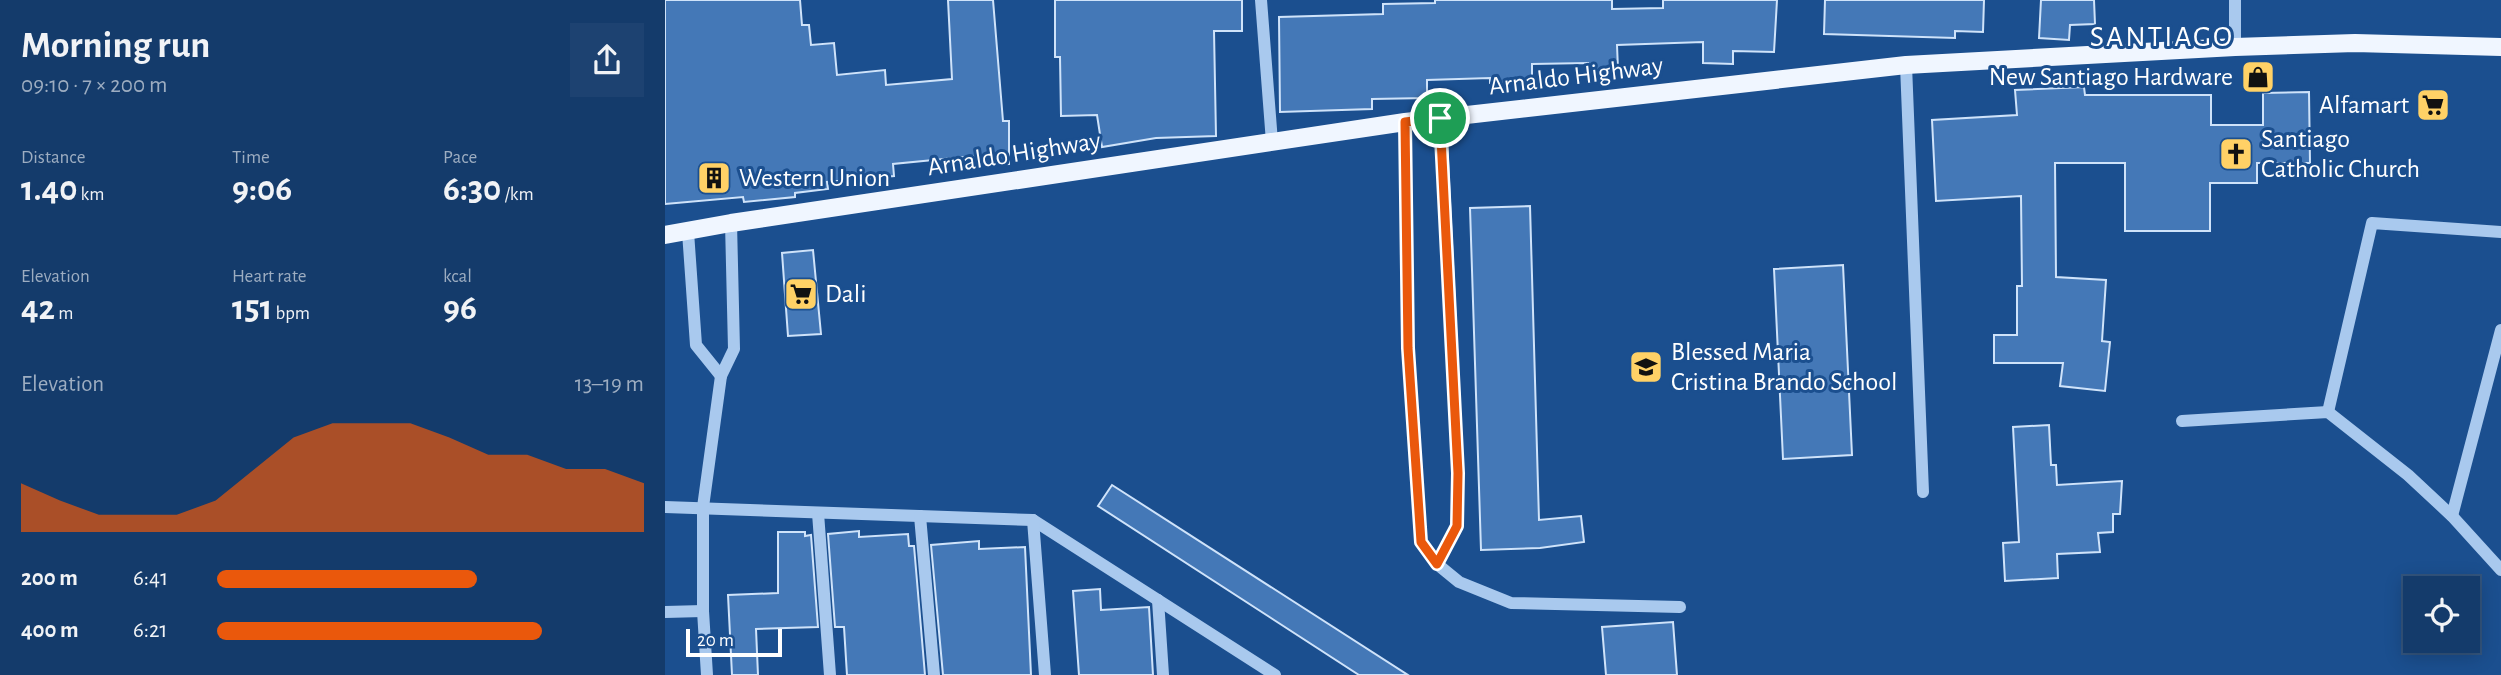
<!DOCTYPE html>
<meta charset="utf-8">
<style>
:root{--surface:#143b6b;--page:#1d4271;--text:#f1f3f6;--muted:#9dadc1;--line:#33557e;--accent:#ea580c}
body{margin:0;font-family:"Alegreya Sans",sans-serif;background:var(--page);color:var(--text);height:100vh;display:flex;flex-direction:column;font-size:26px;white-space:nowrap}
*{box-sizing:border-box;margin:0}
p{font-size:23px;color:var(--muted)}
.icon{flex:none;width:38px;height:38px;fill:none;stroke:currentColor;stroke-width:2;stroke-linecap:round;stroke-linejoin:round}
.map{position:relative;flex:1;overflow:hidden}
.drawer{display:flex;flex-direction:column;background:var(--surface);width:665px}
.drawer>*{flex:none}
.fabs{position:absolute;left:1738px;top:576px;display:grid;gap:14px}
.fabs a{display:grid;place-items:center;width:77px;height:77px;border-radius:0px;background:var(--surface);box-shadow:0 4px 18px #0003,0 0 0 2px var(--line);font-size:35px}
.scale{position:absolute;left:21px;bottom:18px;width:96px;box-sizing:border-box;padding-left:7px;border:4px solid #fff;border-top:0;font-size:19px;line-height:24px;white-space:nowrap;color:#fff;-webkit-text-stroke:5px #1b4f8f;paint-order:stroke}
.pin{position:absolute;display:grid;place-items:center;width:60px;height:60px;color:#fff;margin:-30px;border:4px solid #fff;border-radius:50%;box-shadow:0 2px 7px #0007}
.round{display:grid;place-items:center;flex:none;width:74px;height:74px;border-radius:0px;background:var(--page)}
.head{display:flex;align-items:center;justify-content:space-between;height:119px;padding:0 21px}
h1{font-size:38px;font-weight:700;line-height:52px}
.stats{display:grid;grid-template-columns:repeat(3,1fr);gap:10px;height:119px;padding:7px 21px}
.stats div{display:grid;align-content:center}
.stats b{font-size:35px;font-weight:700}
.stats small{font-size:19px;font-weight:400}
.stats p{font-size:19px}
.chart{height:196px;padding:14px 21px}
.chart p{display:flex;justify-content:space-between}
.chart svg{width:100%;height:126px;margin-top:7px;fill:var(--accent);opacity:.7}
ul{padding:0 21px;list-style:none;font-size:23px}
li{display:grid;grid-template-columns:112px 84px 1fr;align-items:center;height:52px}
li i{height:18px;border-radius:9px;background:var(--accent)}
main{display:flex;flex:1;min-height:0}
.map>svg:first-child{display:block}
.building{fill:#4478b7;stroke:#cfe3fa;stroke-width:2}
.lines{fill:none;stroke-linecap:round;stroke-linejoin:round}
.minor{stroke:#a9c9ee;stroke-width:12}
.major{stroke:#f0f6ff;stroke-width:18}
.route-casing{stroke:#fff;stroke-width:14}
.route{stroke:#ea580c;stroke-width:9}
.labels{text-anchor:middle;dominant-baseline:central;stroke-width:6;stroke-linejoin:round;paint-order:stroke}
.street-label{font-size:26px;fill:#fff;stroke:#1b4f8f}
.poi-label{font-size:26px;fill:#fff;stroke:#1b4f8f;text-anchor:start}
.quarter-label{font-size:30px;letter-spacing:2px;fill:#fff;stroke:#1b4f8f}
</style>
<main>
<section class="drawer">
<div class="head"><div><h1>Morning run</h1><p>09:10 · 7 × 200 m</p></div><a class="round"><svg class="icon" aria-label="share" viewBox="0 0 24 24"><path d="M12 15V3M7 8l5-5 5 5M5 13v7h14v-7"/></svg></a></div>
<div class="stats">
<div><p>Distance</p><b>1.40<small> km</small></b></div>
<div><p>Time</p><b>9:06</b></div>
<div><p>Pace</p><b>6:30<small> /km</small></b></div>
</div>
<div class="stats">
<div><p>Elevation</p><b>42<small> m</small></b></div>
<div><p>Heart rate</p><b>151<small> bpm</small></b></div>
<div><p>kcal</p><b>96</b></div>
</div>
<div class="chart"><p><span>Elevation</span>13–19 m</p>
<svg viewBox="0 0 160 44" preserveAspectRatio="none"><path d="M0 44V27L10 33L20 38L30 38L40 38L50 33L60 22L70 11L80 6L90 6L100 6L110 11L120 17L130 17L140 22L150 22L160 27V44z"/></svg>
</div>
<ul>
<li><b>200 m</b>6:41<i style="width:61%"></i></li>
<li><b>400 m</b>6:21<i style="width:76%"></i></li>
</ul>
</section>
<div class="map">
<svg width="1836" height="675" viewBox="0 0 1836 675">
<rect width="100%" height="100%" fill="#1b4f8f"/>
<g class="building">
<path d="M0,0h135l2,25h7l2,20 23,-2 3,32 48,-5 1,15 66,-6 -4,-79h45l10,121h6v43l-35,1v-9l-81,8 1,12 -67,6 1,7 -33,4v4l-51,5 -1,-5 -78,7z"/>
<path d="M390,0h187v31h-28l2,105 -60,2 -54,9 -5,-32 -36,1 -1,-59h-5z"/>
<path d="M770,0h177v9l51,-1v-8h114l-3,52 -41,-1v13l-30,-1v-21l-86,3 1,24h-30v-6l-56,1v18l-42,1v-5l-63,2v18l-55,1v10l-92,3 -1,-95 104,-3v-10l52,-1z"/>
<path d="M1160,0h159l-1,32 -28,-1v7l-131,-4z"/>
<path d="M1376,0h53l1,24 -25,1 -1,15 -30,-2z"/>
<path d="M1419,87l1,8h126v30h52v-32l46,-1 1,71h-53v20h-47v48h-85v-68h-70l1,114 50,3 -4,61 8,1 -5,49 -45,-5 3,-23h-69v-28h23v-49h5l-1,-90 -85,5 -4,-81 85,-5 -2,-25z"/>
<path d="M865,206l9,314 42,-4 3,26 -44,6 -59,2 -11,-342z"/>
<path d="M148,250l8,84 -33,2 -6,-83z"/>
<path d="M1178,265l9,190 -69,4 -9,-190z"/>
<path d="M1384,425l2,40h5l1,20 65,-4 -2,33h-7v18l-15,1 2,19 -43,2 1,24 -53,3 -2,-38 16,-1 -6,-115z"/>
<path d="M447,485l296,190h-49l-261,-169z"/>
<path d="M194,531v6l49,-3 1,12h5l11,129h-78l-3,-48h-9l-7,-93z"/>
<path d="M113,532h27v4l6,-1 7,92 -62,2 2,46h-26l-4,-80 50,-2z"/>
<path d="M314,541v8l46,-2 6,128h-88l-12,-130z"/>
<path d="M435,589l1,21 48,-3 4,68h-74l-6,-84z"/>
<path d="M1008,622l4,53h-71l-4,-48z"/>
</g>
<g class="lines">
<g class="minor">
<path d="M596,0l11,142"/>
<path d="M1570,0v47"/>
<path d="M1241,65l17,427"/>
<path d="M740,122l3,226 13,194 16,22 22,18 52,21 169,4"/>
<path d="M23,232l8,113 25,31"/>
<path d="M1663,412l44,-189 129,9"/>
<path d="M1517,421l146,-9 80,63 44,41 49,54"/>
<path d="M0,507l368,13 242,155"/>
<path d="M153,513l12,162"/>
<path d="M255,516l14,159"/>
<path d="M1787,516l49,-186"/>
<path d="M368,520l12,155"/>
<path d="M772,564l20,-38 1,-53 -17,-355"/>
<path d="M493,600l5,75"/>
<path d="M0,612l38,-1"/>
<path d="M42,675l-4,-64v-104l18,-131 13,-27 -3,-126"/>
</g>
<path class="major" d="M0,235l66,-12 674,-101 501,-57 329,-18 120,-4 146,4"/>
</g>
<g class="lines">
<defs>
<path id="route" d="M775,118l18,355 -1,53 -20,38 -16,-22 -13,-194 -3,-226z"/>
</defs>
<use href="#route" class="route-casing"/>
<use href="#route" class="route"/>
</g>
<defs>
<symbol id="shop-square" viewBox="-11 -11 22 22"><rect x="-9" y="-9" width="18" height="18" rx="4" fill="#ffd166" stroke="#1b4f8f"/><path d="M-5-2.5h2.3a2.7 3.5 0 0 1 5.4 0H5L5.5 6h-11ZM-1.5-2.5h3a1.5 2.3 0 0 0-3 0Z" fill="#111"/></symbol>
<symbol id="supermarket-square" viewBox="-11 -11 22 22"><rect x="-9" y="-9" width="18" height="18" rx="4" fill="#ffd166" stroke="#1b4f8f"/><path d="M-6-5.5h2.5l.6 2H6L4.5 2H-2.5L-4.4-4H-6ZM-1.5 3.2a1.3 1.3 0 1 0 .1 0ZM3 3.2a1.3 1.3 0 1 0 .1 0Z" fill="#111"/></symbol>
<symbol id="church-square" viewBox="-11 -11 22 22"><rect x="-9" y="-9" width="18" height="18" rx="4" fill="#ffd166" stroke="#1b4f8f"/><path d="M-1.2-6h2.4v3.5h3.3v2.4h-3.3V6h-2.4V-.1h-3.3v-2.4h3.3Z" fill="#111"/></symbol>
<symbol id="building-square" viewBox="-11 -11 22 22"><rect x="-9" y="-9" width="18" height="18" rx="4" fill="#ffd166" stroke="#1b4f8f"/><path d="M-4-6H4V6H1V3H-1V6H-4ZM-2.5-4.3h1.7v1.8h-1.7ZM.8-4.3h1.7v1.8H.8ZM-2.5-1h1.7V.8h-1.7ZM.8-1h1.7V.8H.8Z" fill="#111"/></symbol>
<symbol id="school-square" viewBox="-11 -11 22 22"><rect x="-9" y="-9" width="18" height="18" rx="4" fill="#ffd166" stroke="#1b4f8f"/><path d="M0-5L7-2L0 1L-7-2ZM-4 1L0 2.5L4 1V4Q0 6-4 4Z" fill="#111"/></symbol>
</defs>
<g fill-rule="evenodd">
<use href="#shop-square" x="1574" y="58" width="38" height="38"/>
<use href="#supermarket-square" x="1749" y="86" width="38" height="38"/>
<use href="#church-square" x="1552" y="135" width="38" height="38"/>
<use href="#building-square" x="30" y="159" width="38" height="38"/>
<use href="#supermarket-square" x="117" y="275" width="38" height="38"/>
<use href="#school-square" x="962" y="348" width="38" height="38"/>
</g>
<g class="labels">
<g class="street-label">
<text transform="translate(911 76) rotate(-7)">Arnaldo Highway</text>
<text transform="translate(349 154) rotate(-9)">Arnaldo Highway</text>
</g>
<g class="poi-label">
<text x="1568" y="77" text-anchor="end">New Santiago Hardware</text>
<text x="1744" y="105" text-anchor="end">Alfamart</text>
<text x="1596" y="139">Santiago<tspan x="1596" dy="30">Catholic Church</tspan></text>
<text x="74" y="178">Western Union</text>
<text x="160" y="294">Dali</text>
<text x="1006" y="352">Blessed Maria<tspan x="1006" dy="30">Cristina Brando School</tspan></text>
</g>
<g class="quarter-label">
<text x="1497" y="37">SANTIAGO</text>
</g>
</g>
</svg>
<div class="fabs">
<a><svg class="icon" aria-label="locate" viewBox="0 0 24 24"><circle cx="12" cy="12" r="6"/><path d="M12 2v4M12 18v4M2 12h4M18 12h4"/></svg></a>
</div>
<div class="scale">20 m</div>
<div class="pin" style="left:775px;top:118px;background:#1e9e55"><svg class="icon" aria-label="arrive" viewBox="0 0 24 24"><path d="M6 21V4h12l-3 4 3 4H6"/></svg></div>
</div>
</main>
